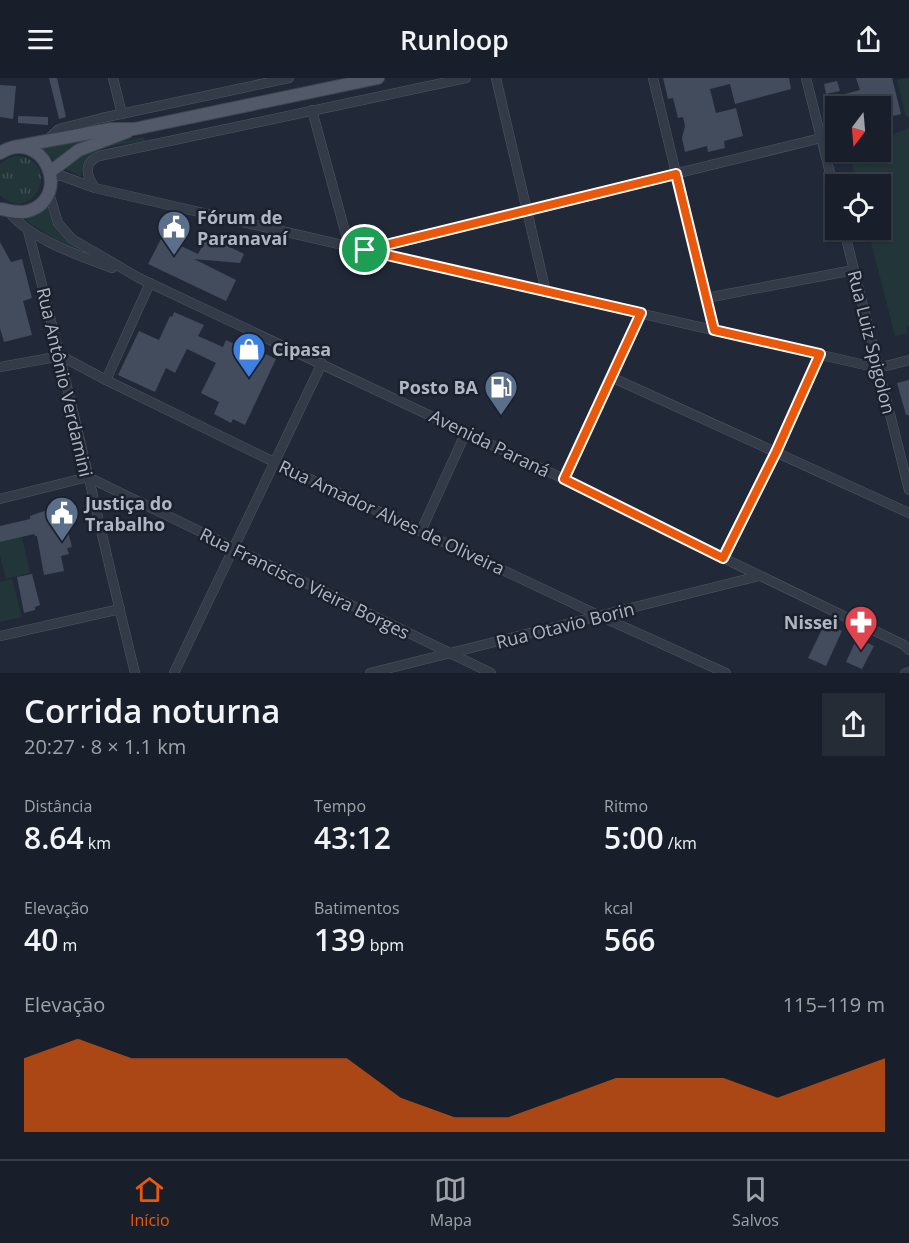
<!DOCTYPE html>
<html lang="pt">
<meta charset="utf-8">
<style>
:root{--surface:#191f2a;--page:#262c36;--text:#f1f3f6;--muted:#9fa2a8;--line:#373d47;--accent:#ea580c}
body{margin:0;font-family:"Open Sans",sans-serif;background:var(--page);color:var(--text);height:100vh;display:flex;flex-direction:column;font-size:22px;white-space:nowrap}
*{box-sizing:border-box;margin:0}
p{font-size:20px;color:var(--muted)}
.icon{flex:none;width:33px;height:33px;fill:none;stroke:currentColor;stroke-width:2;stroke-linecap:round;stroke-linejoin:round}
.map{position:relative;height:595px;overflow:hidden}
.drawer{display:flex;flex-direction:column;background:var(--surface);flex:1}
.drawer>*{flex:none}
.needle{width:39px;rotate:196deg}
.controls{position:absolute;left:825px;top:18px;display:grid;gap:12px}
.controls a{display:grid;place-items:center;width:66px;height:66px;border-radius:0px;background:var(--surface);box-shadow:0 2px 4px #0004,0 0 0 2px var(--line);font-size:30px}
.pin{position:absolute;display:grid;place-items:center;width:51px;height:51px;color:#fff;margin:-26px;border:3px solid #fff;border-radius:50%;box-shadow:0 2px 6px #0007}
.round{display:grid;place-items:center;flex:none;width:63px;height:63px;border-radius:0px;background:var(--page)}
.overview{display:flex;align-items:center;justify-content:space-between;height:102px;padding:0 24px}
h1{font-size:33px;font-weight:600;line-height:45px}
.figures{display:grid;grid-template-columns:repeat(3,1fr);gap:9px;height:102px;padding:6px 24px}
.figures div{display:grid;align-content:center}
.figures b{font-size:30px;font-weight:600}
.figures small{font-size:16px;font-weight:400}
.figures p{font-size:16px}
.chart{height:168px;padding:12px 24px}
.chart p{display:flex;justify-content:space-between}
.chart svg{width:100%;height:108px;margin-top:6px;fill:var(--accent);opacity:.7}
header{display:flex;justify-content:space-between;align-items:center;height:78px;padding:0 24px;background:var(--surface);font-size:27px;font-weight:600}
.tabs{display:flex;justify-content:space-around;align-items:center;height:84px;border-top:2px solid var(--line);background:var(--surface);font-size:16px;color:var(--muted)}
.tabs a{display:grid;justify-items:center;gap:3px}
.tabs .active{color:var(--accent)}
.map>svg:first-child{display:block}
.green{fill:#223539}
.park{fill:url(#park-tufts)}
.building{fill:#424c5d}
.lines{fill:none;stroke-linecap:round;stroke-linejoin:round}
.minor-casing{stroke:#4f5663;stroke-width:10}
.major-casing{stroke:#3d4452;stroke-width:14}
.minor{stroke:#343b48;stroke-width:9}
.major{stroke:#525a69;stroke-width:12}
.route-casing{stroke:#fff;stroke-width:12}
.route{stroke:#ea580c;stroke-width:8}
.labels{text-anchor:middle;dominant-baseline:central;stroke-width:5;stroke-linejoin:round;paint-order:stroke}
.poi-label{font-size:18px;font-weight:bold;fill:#afb6c5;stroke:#1a212d;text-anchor:start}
.street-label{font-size:18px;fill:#afb6c5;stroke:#1a212d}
</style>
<header><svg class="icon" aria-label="menu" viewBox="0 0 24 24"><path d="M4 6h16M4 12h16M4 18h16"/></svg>Runloop<svg class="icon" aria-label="share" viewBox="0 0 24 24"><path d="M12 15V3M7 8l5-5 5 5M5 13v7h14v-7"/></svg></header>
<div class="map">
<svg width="909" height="595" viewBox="0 0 909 595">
<defs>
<pattern id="park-tufts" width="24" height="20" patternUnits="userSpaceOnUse" patternTransform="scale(1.5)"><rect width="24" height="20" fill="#223539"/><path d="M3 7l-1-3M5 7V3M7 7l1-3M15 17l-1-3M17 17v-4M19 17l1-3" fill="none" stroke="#405054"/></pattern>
</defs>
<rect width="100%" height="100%" fill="#212938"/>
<g class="green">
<path d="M909,0v39h-3l-9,-37z"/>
<path d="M909,50v199l-3,-2 2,8 -13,3 -27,-106h12v-46h-23l-8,-32h13l4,13 8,-13h6l1,-7 1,-2 14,-10z"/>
<path d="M110,55l-36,13 -18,16 -16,-14z"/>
<path d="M144,59l1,4c-22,4 -64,4 -63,33l-2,2 -15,-8c17,-22 53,-25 79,-31z"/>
<path d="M47,128c8,22 13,30 33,43l-1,1 -24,-11 -28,-18 1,-4z"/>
<path d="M22,459l8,36 -24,6 -6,-23v-14z"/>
<path d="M12,501l10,38 -22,5v-40z"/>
</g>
<path class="park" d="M16,78c48,3 18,71 -16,39v-31l9,-6z"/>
<g class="building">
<path d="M49,0h8l9,39 -7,2z"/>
<path d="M663,0h126l2,11 -56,15 -5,-20 -20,5 6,24 20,-5 7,28 -19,5 1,7 -17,4 -1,-6 -22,6 -3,-14 3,-12 -2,-9 -5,1 -5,-20 -5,1z"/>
<path d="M856,0h36l9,36 -21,5v-13h-32l-3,-12 15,-4z"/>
<path d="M837,3l3,10 -14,3 -2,-10z"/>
<path d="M0,7l16,1 -3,33 -13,-2z"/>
<path d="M18,38l30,1v8l-30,-2z"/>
<path d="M208,158l36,18 -4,9 -46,-4 42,21 -10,21 -78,-37 14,-27 36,17z"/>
<path d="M0,164l11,20 11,-3 10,39 -9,3 9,34 -28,7 -4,-14z"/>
<path d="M174,234l30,13 -6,11 25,11 3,-7 19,9 2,-4 29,14 -31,66 -12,-6 -2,4 -17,-9 5,-12 -18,-9 15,-30 -29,-14 -12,24 -9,-5 -11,24 -37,-17 21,-44 20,9 11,-24 2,1z"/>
<path d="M909,302v35h-3l-9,-32z"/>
<path d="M50,431l3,13 5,-1 2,9 7,-2 5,19 -5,1 2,6 -8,2 3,15 -20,4 -7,-39h-2l-1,-2 -34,8v-16l30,-7v-3z"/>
<path d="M32,496l8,31 -5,2v3l-11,3 -7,-36z"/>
<path d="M825,545l17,8 -16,35 -18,-8z"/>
<path d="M857,560l17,8 -12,23 -16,-7z"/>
</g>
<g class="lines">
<defs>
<g id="minor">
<path d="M113,0l9,36"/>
<path d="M496,0l50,214"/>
<path d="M653,0l61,252"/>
<path d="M806,0l30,119"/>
<path d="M312,32l37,136"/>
<path d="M47,62l12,-11 43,-11 187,-40"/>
<path d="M51,98h11l33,12 783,180 31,-8"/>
<path d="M95,110c-9,-13 -12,-25 4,-32l367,-78"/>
<path d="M49,115l9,30 14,16 67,39 425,201 151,75 189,91 5,5"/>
<path d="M8,133c23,29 70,44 104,57"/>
<path d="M844,152l65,260"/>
<path d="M28,153c39,146 71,295 107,442"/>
<path d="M369,171l452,-111"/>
<path d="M706,220l148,-28"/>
<path d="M0,289l61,-11 45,24 168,82 326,154 126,57"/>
<path d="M611,299l298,136"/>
<path d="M106,302l44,-97"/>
<path d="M564,401l77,-166"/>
<path d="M0,421l88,-22 403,196"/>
<path d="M421,453l45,-99"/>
<path d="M722,480l54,-106 44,-98"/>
<path d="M0,558l120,-27"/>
<path d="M174,595l148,-310"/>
<path d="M370,595l389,-97"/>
<path d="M905,595l4,-1"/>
</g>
<g id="major">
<path d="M14,69l97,-18h23l244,-51"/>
<path d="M0,75c43,-27 74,44 28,58 -10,3 -18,-1 -28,-2"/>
<path d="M50,94l29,-22 48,-18"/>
</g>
</defs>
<use href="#minor" class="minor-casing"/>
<use href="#major" class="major-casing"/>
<use href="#minor" class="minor"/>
<use href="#major" class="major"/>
</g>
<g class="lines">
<defs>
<path id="route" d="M676,96l38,156 106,24 -44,98 -53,106 -159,-79 77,-166 -276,-63z"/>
</defs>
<use href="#route" class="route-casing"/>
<use href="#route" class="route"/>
</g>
<defs>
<symbol id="civic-pin" viewBox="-11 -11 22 30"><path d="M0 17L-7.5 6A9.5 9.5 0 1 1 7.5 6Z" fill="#5c6f8a" stroke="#1a212d"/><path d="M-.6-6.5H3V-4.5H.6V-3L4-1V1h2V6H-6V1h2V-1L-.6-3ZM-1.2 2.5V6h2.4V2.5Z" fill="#fff"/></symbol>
<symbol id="shop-pin" viewBox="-11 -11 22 30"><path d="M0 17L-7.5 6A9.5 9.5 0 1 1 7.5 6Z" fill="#3f7fe0" stroke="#1a212d"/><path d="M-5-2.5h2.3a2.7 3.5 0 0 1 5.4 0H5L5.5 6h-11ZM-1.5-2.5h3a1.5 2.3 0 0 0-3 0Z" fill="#fff"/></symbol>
<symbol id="fuel-pin" viewBox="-11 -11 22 30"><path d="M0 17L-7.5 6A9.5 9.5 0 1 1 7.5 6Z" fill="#5c6f8a" stroke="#1a212d"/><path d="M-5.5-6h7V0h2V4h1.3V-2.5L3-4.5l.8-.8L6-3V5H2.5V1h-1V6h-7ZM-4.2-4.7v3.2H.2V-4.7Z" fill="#fff"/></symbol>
<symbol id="pharmacy-pin" viewBox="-11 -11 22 30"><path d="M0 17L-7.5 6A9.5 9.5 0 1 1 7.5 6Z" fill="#e0444e" stroke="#1a212d"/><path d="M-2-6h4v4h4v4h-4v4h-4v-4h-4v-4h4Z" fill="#fff"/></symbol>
</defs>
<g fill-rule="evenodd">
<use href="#civic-pin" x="155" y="130" width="38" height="52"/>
<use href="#shop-pin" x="230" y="252" width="38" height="52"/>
<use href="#fuel-pin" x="482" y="290" width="38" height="52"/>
<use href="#civic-pin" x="43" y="416" width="38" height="52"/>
<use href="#pharmacy-pin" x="842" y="525" width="38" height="52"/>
</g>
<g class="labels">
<g class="poi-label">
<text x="197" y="139">Fórum de<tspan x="197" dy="21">Paranavaí</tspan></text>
<text x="272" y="271">Cipasa</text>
<text x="478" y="309" text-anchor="end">Posto BA</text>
<text x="85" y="425">Justiça do<tspan x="85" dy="21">Trabalho</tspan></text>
<text x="838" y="544" text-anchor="end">Nissei</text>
</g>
<g class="street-label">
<text transform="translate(872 264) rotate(76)">Rua Luiz Spigolon</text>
<text transform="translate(65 304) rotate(77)">Rua Antônio Verdamini</text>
<text transform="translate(490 365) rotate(26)">Avenida Paraná</text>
<text transform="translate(392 439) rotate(25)">Rua Amador Alves de Oliveira</text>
<text transform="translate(305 505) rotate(26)">Rua Francisco Vieira Borges</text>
<text transform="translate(565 547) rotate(-14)">Rua Otavio Borin</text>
</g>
</g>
</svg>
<div class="controls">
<a><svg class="needle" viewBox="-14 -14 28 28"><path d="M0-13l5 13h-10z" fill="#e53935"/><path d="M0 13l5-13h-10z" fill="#9fa2a8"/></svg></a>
<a><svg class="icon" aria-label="locate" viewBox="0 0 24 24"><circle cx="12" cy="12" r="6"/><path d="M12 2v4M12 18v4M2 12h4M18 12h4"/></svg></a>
</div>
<div class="pin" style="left:365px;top:172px;background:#1e9e55"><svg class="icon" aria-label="arrive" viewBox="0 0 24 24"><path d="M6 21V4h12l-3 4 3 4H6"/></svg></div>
</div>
<section class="drawer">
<div class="overview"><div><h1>Corrida noturna</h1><p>20:27 · 8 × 1.1 km</p></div><a class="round"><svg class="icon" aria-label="share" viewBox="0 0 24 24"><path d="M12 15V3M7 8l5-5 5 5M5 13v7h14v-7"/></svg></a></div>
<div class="figures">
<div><p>Distância</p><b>8.64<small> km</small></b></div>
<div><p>Tempo</p><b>43:12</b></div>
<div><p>Ritmo</p><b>5:00<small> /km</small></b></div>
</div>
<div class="figures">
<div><p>Elevação</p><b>40<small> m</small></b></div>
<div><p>Batimentos</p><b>139<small> bpm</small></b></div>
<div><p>kcal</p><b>566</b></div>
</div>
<div class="chart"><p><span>Elevação</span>115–119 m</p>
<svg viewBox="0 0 160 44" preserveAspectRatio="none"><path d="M0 44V14L10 6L20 14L30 14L40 14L50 14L60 14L70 30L80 38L90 38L100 30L110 22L120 22L130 22L140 30L150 22L160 14V44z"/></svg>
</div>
</section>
<nav class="tabs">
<a class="active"><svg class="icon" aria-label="home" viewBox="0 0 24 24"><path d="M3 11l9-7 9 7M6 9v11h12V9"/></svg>Início</a>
<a><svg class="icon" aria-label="map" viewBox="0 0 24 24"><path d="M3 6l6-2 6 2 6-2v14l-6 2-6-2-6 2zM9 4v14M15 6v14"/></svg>Mapa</a>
<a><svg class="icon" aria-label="saved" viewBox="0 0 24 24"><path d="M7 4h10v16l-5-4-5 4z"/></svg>Salvos</a>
</nav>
